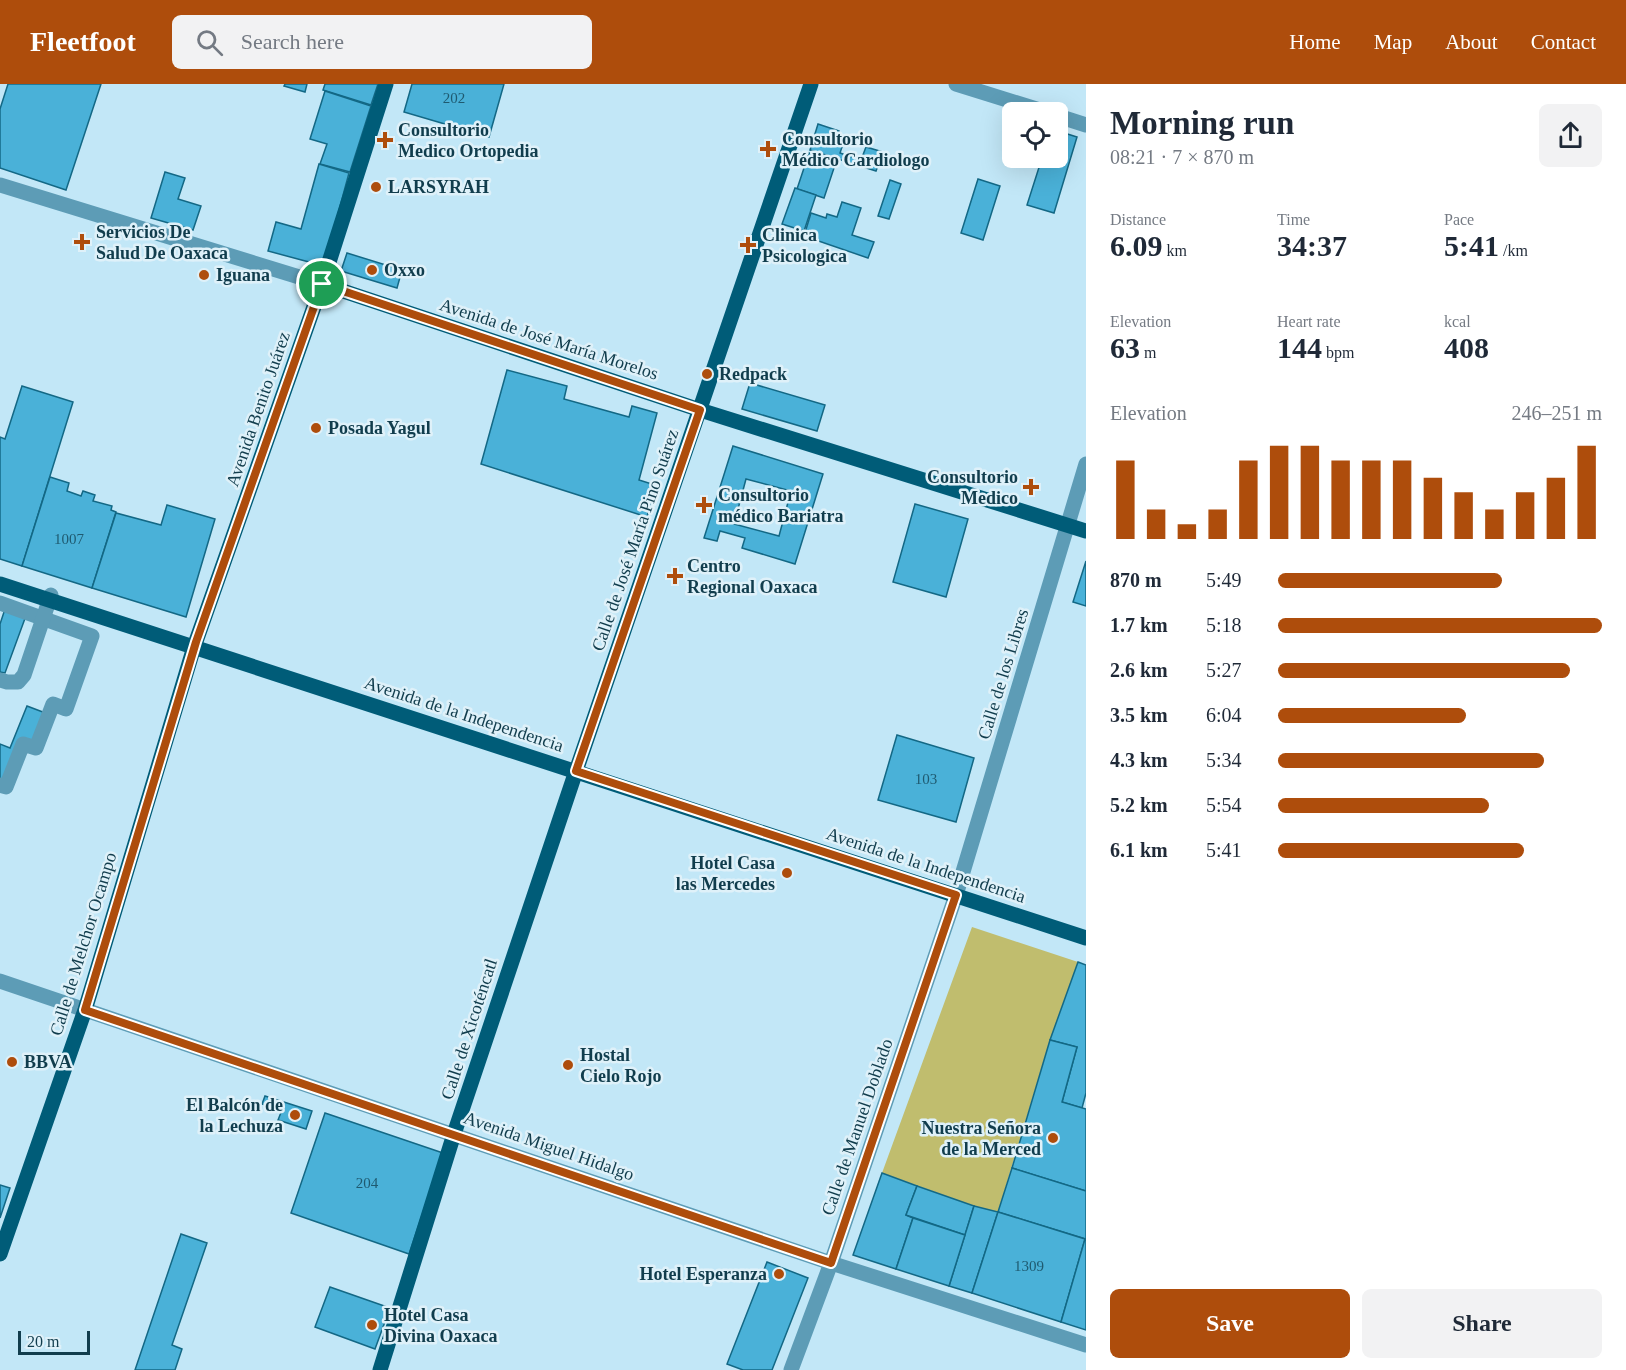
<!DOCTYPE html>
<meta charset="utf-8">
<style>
:root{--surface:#fff;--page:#f2f2f3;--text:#1f2937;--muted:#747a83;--accent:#ae4d0c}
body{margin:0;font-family:"Times New Roman",serif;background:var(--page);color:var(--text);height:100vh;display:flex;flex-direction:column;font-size:22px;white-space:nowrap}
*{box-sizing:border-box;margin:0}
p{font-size:20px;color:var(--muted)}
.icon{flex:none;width:33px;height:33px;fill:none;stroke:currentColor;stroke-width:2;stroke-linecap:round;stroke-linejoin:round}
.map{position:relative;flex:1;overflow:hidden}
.sheet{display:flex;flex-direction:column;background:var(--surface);width:540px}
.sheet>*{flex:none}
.buttons{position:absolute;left:1002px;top:18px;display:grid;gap:12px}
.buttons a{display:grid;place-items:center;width:66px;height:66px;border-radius:9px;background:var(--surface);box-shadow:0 6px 24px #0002;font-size:30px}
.scale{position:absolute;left:18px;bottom:15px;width:72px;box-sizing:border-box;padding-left:6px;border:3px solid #113d4d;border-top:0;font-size:16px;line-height:21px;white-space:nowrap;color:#113d4d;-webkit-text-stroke:4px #dff1f9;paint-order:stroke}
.pin{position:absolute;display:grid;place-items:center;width:51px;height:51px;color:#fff;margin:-26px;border:3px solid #fff;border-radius:50%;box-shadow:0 2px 6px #0007}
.round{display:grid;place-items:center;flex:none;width:63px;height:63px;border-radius:9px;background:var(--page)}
.head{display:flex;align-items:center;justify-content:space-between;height:102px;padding:0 24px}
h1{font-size:33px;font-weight:700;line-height:45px}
.metrics{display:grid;grid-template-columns:repeat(3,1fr);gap:9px;height:102px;padding:6px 24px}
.metrics div{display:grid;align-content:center}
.metrics b{font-size:30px;font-weight:700}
.metrics small{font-size:16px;font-weight:400}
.metrics p{font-size:16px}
.chart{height:168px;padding:12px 24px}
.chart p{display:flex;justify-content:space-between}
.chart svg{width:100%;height:108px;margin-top:6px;stroke:var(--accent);stroke-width:6}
.primary-button{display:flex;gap:12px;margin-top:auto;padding:12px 24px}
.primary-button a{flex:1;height:69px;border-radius:9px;background:var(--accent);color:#fff;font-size:24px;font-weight:700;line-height:69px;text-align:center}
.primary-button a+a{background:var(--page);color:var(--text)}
ul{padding:0 24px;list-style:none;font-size:20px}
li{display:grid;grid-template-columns:96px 72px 1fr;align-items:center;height:45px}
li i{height:15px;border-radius:8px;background:var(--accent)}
header{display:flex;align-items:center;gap:36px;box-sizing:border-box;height:84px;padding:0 30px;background:var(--accent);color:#fff}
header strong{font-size:28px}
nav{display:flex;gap:33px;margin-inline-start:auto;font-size:21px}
.search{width:420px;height:54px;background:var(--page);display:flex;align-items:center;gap:15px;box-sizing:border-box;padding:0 21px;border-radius:9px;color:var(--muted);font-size:22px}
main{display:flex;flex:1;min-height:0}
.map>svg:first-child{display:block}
.green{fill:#c0bd6e}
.building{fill:#4ab1d8;stroke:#136885;stroke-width:1.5;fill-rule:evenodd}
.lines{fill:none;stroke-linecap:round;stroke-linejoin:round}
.minor{stroke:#5d9cb6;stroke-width:15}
.major{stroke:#005c78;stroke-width:15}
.route-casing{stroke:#fff;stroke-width:12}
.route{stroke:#ae4d0c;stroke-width:8}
.poi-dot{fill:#ae4d0c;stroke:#dff1f9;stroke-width:2}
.labels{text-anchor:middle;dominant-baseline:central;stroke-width:5;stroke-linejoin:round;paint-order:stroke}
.number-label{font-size:15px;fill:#1f5a70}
.poi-label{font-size:18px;font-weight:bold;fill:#113d4d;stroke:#dff1f9;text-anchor:start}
.street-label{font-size:18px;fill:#113d4d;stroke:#dff1f9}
</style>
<header>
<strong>Fleetfoot</strong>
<div class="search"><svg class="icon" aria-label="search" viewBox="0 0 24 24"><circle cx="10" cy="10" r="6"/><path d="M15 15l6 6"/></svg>Search here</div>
<nav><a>Home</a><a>Map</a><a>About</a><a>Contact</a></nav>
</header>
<main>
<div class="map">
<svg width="1086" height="1286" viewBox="0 0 1086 1286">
<rect width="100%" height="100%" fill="#c2e7f7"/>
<path class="green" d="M972,843l106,35 -28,78 -52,172 -24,-6 -92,-33z"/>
<g class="building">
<path d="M8,0h93l-35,106 -66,-22v-59z"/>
<path d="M285,0h22l-2,8 -21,-6z"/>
<path d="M325,0h53l-7,21 -48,-15z"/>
<path d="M412,0h92l-15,53 -85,-25z"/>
<path d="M325,7l46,15 -21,66 -30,-8 7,-20 -17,-5z"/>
<path d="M818,40l21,7 -2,7 7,3 -4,12 21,7 5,-13 17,5 -7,19 -66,-21z"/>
<path d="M1058,47l19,6 -23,76 -27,-8 15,-47h16z"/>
<path d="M809,69l27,9 -12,36 -27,-9z"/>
<path d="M319,80l30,9 -25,93 -56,-15 8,-29 25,7z"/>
<path d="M165,88l20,6 -7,21 23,7 -8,24 -42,-12z"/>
<path d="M978,95l22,7 -17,54 -22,-7z"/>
<path d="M890,96l11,4 -12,35 -11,-3z"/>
<path d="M795,104l21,7 -12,36 -22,-7z"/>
<path d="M842,118l19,6 -9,27 22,7 -6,16 -64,-22 7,-23 15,5 1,-4 10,3z"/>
<path d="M347,169l55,17 -5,18 -56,-17z"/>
<path d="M507,286l60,16 -3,13 65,18 3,-11 25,7 -18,67 16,5 -8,32 -166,-53z"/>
<path d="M750,299l75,22 -8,26 -75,-22z"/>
<path d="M22,302l51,16 -51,164 -22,-7v-122l5,2z"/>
<path d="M733,362l90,28 -28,90 -53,-16 3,-10 -25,-7 -3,10 -13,-3zM746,395l45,12 -12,45 -45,-12z"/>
<path d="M50,393l19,6 -2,8 14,5 2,-5 12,4 -2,6 19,5 -1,4 5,2 -24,76 -70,-22z"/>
<path d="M915,420l53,15 -22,78 -53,-15z"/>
<path d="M167,421l48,14 -29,98 -94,-29 24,-75 45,12z"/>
<path d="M1086,477v45l-13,-4z"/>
<path d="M6,522l21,7 -22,60 -5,-1v-48z"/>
<path d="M27,622l21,8 -13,34 -12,-6 -23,42v-40l10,4z"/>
<path d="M897,651l77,23 -18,64 -78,-22z"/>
<path d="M1078,878l8,3v128l-4,15 -20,-6 15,-55 -27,-7z"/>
<path d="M1050,956l27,7 -15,55 24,7v82l-74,-23z"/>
<path d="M265,1012l47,15 -6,18 -28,-9 4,-10 -20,-6z"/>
<path d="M325,1029l118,40 -34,101 -118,-41z"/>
<path d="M1012,1084l74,23v48l-88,-27z"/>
<path d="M882,1089l35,13 -11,29 7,3 -17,51 -43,-14z"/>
<path d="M0,1101l10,3 -10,30z"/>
<path d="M917,1102l57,20 -9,29 -59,-20z"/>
<path d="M974,1122l24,6 -26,81 -23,-7z"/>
<path d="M998,1128l87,27 -24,83 -89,-29z"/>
<path d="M913,1134l52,17 -16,51 -53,-17z"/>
<path d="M181,1150l26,9 -35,102 10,4 -7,21h-40z"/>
<path d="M1085,1155h1v91l-25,-8z"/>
<path d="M767,1178l41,16 -36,92h-29l-16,-6z"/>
<path d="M330,1203l60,21 -15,41 -60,-22z"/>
</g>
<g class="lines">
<g class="minor">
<path d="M956,0l90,28"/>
<path d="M1058,32l28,9"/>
<path d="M0,101l322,99"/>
<path d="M0,519l92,33 -26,73 -13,-5 -17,44 -13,-4 -17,43 -6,-2"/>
<path d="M0,596l7,2h11l6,-7 27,-80"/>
<path d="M0,897l831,282 255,82"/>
<path d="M791,1286l40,-107 125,-368 130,-431"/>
</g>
<g class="major">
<path d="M322,200l378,126 386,121"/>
<path d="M0,500l1086,354"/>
<path d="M0,1170l85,-244 109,-363 128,-363 64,-200"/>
<path d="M380,1286l74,-236 122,-363 235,-687"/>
</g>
</g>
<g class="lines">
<defs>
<path id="route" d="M322,200l378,126 -124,361 380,124 -125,368 -746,-253 111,-368z"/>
</defs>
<use href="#route" class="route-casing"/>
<use href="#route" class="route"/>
</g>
<g class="poi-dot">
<path d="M382 47h6v6h6v6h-6v6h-6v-6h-6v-6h6z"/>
<path d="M765 56h6v6h6v6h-6v6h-6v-6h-6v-6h6z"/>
<circle cx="376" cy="103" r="6"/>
<path d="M79 149h6v6h6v6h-6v6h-6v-6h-6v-6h6z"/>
<path d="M745 152h6v6h6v6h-6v6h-6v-6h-6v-6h6z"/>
<circle cx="372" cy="186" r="6"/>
<circle cx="204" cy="191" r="6"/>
<circle cx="707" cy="290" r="6"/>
<circle cx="316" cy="344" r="6"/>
<path d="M1028 394h6v6h6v6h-6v6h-6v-6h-6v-6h6z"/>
<path d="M701 412h6v6h6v6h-6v6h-6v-6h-6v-6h6z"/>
<path d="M672 483h6v6h6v6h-6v6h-6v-6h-6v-6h6z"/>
<circle cx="787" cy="789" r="6"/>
<circle cx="12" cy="978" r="6"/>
<circle cx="568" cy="981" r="6"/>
<circle cx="295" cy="1031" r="6"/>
<circle cx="1053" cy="1054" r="6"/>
<circle cx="779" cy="1190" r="6"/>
<circle cx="372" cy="1241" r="6"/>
</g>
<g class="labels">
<g class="number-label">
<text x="454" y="14">202</text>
<text x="69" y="455">1007</text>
<text x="926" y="695">103</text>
<text x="367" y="1099">204</text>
<text x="1029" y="1182">1309</text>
</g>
<g class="poi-label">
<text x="398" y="46">Consultorio<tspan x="398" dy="21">Medico Ortopedia</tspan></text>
<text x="782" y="55">Consultorio<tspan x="782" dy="21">Médico Cardiologo</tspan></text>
<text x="388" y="103">LARSYRAH</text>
<text x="96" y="148">Servicios De<tspan x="96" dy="21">Salud De Oaxaca</tspan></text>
<text x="762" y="151">Clinica<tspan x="762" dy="21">Psicologica</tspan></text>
<text x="384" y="186">Oxxo</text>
<text x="216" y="191">Iguana</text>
<text x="719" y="290">Redpack</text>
<text x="328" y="344">Posada Yagul</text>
<text x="1018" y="393" text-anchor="end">Consultorio<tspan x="1018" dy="21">Medico</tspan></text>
<text x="718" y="411">Consultorio<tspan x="718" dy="21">médico Bariatra</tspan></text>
<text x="687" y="482">Centro<tspan x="687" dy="21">Regional Oaxaca</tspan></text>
<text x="775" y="779" text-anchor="end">Hotel Casa<tspan x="775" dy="21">las Mercedes</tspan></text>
<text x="580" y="971">Hostal<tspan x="580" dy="21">Cielo Rojo</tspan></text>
<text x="24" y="978">BBVA</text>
<text x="283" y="1021" text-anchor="end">El Balcón de<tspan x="283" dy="21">la Lechuza</tspan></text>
<text x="1041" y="1044" text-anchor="end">Nuestra Señora<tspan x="1041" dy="21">de la Merced</tspan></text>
<text x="767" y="1190" text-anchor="end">Hotel Esperanza</text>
<text x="384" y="1231">Hotel Casa<tspan x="384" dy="21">Divina Oaxaca</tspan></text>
</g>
<g class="street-label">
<text transform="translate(549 255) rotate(18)">Avenida de José María Morelos</text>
<text transform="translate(258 325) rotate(-71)">Avenida Benito Juárez</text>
<text transform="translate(635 456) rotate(-71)">Calle de José María Pino Suárez</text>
<text transform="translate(1003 590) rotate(-73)">Calle de los Libres</text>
<text transform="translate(464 630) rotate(18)">Avenida de la Independencia</text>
<text transform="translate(926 781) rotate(18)">Avenida de la Independencia</text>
<text transform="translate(83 860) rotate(-73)">Calle de Melchor Ocampo</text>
<text transform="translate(469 945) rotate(-72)">Calle de Xicoténcatl</text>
<text transform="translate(857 1043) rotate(-71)">Calle de Manuel Doblado</text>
<text transform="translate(549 1062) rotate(19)">Avenida Miguel Hidalgo</text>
</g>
</g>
</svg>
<div class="buttons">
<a><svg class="icon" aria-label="locate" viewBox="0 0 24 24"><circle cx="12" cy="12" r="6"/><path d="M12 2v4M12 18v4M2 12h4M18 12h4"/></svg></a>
</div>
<div class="scale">20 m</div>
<div class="pin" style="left:322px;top:200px;background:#1e9e55"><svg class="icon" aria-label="arrive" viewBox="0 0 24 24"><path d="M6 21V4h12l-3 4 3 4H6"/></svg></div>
</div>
<section class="sheet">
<div class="head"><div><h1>Morning run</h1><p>08:21 · 7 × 870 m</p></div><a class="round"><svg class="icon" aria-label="share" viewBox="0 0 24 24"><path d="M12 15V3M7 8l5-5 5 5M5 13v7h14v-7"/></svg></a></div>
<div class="metrics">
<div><p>Distance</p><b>6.09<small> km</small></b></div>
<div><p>Time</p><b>34:37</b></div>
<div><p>Pace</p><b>5:41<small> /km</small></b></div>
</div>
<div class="metrics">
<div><p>Elevation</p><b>63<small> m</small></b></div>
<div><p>Heart rate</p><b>144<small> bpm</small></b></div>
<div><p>kcal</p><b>408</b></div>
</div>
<div class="chart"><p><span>Elevation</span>246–251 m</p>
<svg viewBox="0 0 160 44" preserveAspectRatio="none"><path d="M5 44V12M15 44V32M25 44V38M35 44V32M45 44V12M55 44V6M65 44V6M75 44V12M85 44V12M95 44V12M105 44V19M115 44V25M125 44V32M135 44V25M145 44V19M155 44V6"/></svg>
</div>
<ul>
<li><b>870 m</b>5:49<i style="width:69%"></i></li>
<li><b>1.7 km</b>5:18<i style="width:100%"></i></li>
<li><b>2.6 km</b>5:27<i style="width:90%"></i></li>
<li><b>3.5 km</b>6:04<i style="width:58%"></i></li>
<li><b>4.3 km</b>5:34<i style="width:82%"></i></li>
<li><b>5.2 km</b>5:54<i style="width:65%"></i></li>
<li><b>6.1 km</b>5:41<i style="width:76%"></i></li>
</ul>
<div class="primary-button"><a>Save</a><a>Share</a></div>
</section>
</main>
